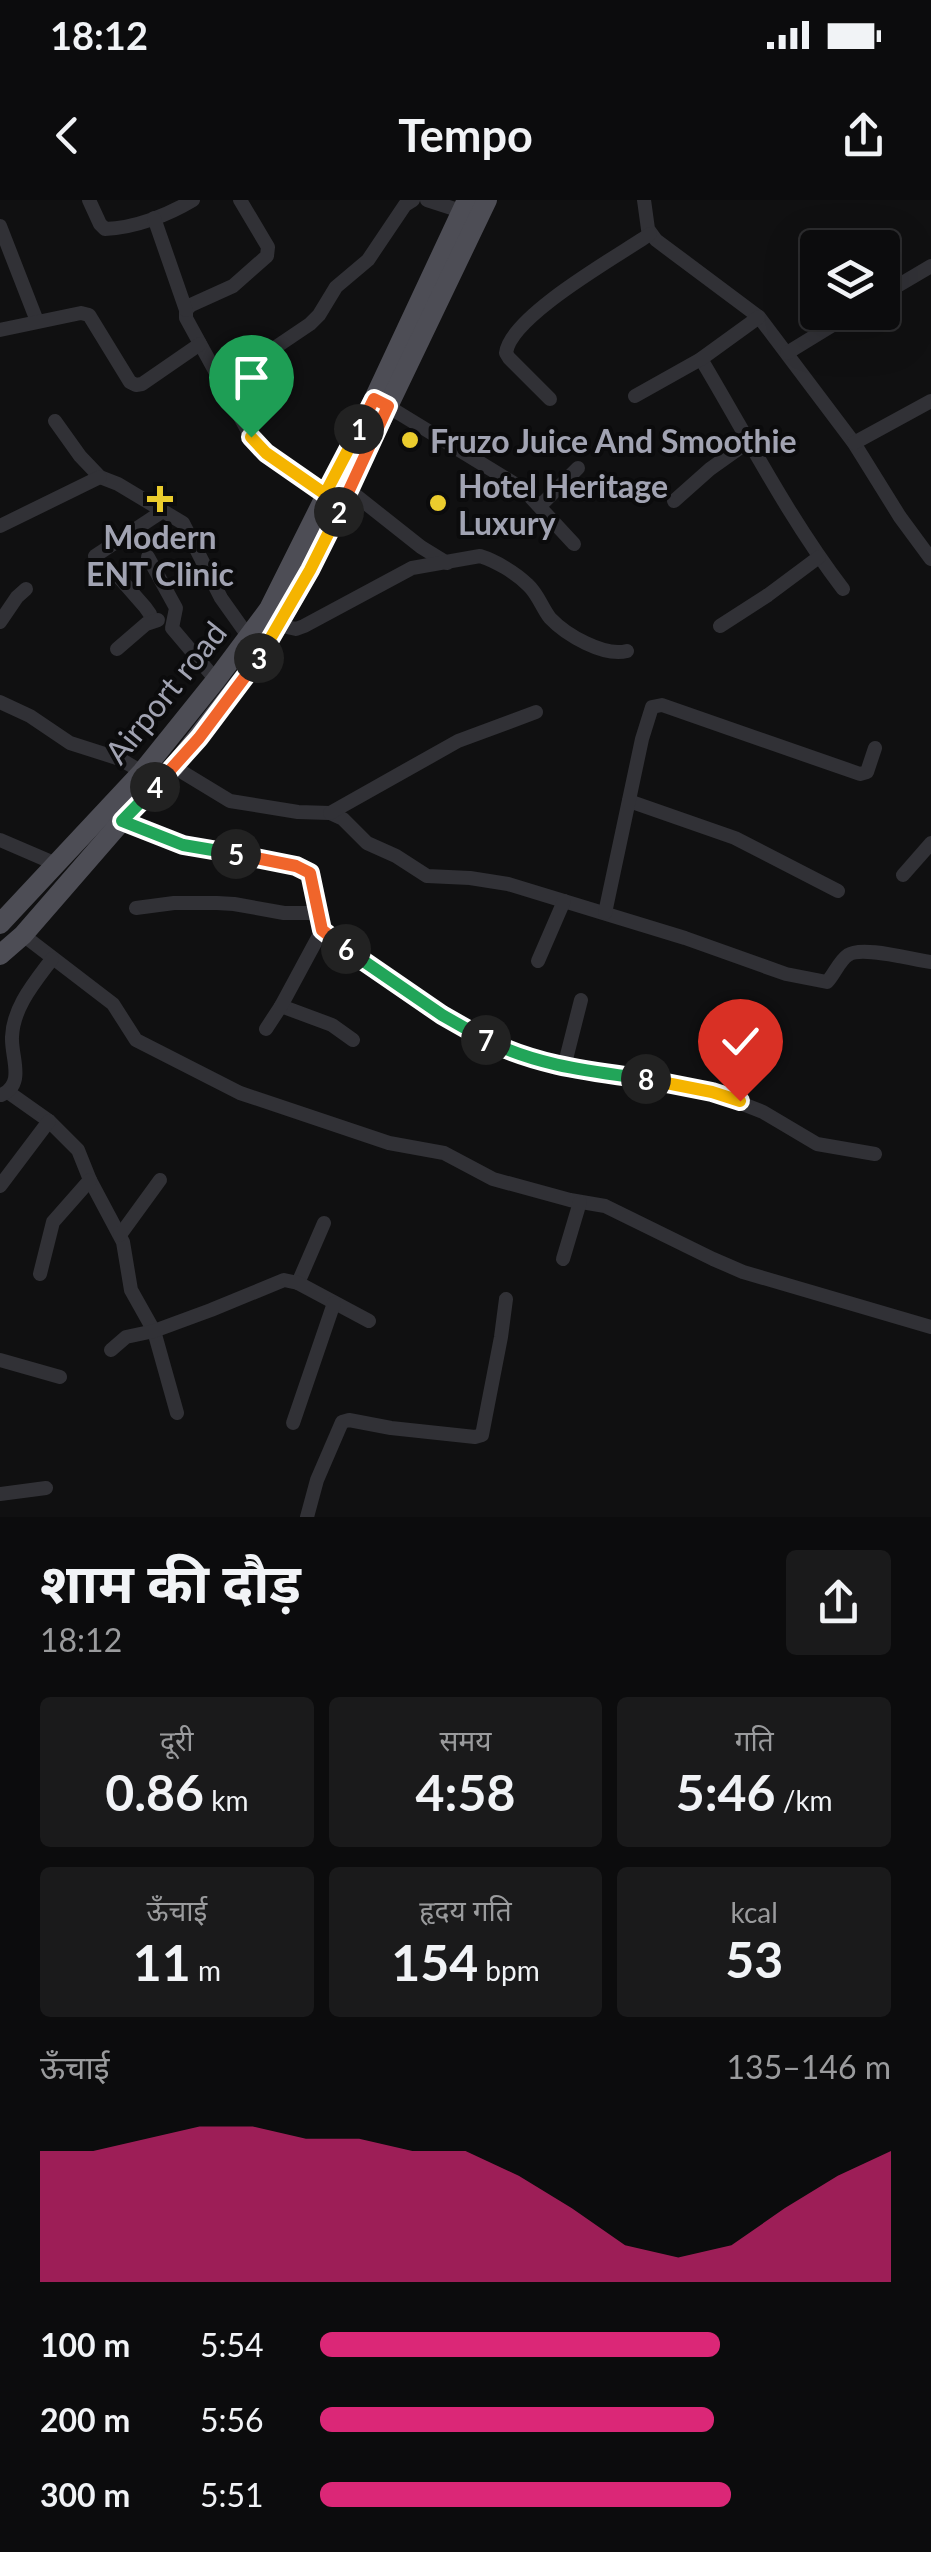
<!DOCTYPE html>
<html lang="hi">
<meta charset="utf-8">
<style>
:root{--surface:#0c0c0d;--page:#1a1a1b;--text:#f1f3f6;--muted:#9a9b9d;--line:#2c2c2e;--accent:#db2777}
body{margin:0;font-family:Lato,"Noto Sans Devanagari",sans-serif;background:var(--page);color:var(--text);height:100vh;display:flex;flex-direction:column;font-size:38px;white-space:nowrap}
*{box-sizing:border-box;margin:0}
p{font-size:32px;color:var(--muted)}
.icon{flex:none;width:55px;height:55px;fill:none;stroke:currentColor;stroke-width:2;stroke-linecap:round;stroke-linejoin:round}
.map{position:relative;height:1317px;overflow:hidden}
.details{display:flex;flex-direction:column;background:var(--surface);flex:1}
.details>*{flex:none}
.controls{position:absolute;left:800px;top:30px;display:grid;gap:20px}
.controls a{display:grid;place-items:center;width:100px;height:100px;border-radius:10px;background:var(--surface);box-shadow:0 10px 40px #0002,0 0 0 2px var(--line);font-size:50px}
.pin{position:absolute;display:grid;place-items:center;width:85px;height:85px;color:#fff;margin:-102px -42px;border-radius:50% 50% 50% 0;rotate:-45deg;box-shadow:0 0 10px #0007}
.pin .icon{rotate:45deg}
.km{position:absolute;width:50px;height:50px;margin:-25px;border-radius:50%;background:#222;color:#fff;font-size:28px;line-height:50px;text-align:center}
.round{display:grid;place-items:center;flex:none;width:105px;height:105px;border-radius:10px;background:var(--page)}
.overview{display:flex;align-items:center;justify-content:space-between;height:170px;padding:0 40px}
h1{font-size:55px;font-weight:700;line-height:75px}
.figures{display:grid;grid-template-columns:repeat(3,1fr);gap:15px;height:170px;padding:10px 40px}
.figures div{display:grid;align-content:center;border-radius:10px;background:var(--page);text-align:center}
.figures b{font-size:50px;font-weight:700}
.figures small{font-size:28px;font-weight:400}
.figures p{font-size:28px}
.chart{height:280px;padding:20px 40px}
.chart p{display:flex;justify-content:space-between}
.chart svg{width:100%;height:180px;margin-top:10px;fill:var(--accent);opacity:.7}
ul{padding:0 40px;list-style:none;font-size:32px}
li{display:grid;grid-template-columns:160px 120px 1fr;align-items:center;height:75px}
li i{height:25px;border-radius:12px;background:var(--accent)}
.status{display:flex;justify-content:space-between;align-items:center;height:70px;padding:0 50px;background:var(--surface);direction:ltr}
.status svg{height:28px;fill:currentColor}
header{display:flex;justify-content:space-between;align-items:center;height:130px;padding:0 40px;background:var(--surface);font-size:45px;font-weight:700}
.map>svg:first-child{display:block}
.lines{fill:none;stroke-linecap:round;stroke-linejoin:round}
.street{stroke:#313136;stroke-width:14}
.primary{stroke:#4d4d55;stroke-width:20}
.split-1-casing{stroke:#fff;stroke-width:20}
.split-2-casing{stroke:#fff;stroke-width:20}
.split-3-casing{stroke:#fff;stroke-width:20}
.split-4-casing{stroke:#fff;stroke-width:20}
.split-5-casing{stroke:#fff;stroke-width:20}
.split-6-casing{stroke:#fff;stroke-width:20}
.split-7-casing{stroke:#fff;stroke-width:20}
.split-8-casing{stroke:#fff;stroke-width:20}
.split-9-casing{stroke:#fff;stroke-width:20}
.split-1{stroke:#f5b400;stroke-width:12}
.split-2{stroke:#f0652b;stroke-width:12}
.split-3{stroke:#f5b400;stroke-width:12}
.split-4{stroke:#f0652b;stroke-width:12}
.split-5{stroke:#22a559;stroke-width:12}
.split-6{stroke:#f0652b;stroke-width:12}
.split-7{stroke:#22a559;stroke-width:12}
.split-8{stroke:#22a559;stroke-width:12}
.split-9{stroke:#f5b400;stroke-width:12}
.poi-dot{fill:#ebcc2d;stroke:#0b0b0c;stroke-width:4}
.labels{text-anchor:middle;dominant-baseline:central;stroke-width:8;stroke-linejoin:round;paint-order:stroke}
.poi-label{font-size:32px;font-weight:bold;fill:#a1a3b2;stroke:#0b0b0c;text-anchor:start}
.street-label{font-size:32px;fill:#a1a3b2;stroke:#0b0b0c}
</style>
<div class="status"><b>18:12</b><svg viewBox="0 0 49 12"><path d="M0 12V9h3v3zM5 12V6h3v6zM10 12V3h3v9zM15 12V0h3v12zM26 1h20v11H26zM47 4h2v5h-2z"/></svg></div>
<header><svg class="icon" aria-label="back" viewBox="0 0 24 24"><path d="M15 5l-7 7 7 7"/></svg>Tempo<svg class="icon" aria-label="share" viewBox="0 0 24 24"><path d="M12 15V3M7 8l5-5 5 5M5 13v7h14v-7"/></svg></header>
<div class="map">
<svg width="931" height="1317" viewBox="0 0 931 1317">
<rect width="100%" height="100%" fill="#101011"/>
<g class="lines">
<g class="street">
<path d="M89,0l11,24 5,5c30,-1 63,-14 88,-29"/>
<path d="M240,0l28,47 -1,9 -34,30 -42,19 -5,5v8l65,119 14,16 60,41"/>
<path d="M427,0l34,11"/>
<path d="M644,0l4,29 8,11 103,77 95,126 46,74 31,42"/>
<path d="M154,18l32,92"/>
<path d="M0,26l37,95"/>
<path d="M882,95l49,-29"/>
<path d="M0,130l81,-17 8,2 41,67 6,3 6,-1 58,-40"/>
<path d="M270,151l40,-27 9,-9 17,-28 32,-27 37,-55 8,-5"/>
<path d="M787,153l67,-41"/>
<path d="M701,159c46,77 87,158 142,230"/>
<path d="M635,196l66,-37 58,-42"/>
<path d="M550,199l-41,-41 -3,-5c4,-37 112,-97 144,-119"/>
<path d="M384,204l139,85 51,55"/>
<path d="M55,221l25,35 20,21 18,7 65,39 38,75 27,38"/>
<path d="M854,243l77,-42"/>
<path d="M349,290l72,57 26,16"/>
<path d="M674,301l36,-32 38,-27"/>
<path d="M540,306l38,-38"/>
<path d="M0,326l100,-49"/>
<path d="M95,356l68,-45"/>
<path d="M148,357l28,51 -4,20 44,52"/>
<path d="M110,367l35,40 5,7 1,7"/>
<path d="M0,422l17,-25 9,-8"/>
<path d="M278,425l18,4 8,-3 108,-58 68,-12c16,5 36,17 48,29 10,9 14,23 22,33 16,17 54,39 77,33"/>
<path d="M720,426l48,-31 51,-38"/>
<path d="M117,449l29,-25 12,-4"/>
<path d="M0,502l30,14 40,27 50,16 22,13"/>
<path d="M174,567l56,34 68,11 32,1 13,6 24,24 29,13 31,20 43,2 38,6 177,54 101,36 41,8c7,-7 12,-21 21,-27 14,-10 65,5 83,7"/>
<path d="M629,601l106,37 103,53"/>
<path d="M330,613l128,-72 78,-29"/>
<path d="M122,621c20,9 38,18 59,23 40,10 84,10 123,25 17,17 7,48 23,67l116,79 70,39 76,18 91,12 32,8 51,20 54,32 58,10"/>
<path d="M0,640l56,24"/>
<path d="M903,675l28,-32"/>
<path d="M136,708l38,-5h43l17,1 50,9h33"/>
<path d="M605,713l37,-174 10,-32 10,-2 198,69 7,-2 8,-24"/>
<path d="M23,735l90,69 23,36 104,53 149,50 55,10 49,26 77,21 35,6 108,53 30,13 188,55"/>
<path d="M538,761l26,-60"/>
<path d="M281,806l51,19 21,15"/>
<path d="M266,829l15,-23 41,-76"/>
<path d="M564,867l17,-67"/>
<path d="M8,892l41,29 29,29 12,30 33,62 8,48 23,41 23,82"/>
<path d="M1,895c25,-11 10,-37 11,-58 1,-30 23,-55 40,-78"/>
<path d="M0,986l49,-65"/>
<path d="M120,1035l40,-55"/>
<path d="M563,1059l17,-57"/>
<path d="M40,1074l13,-52 37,-42"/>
<path d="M298,1083l26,-60"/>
<path d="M111,1150l15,-13 28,-6 57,-21 73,-30 14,3 71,38"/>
<path d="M0,1160l60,17"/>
<path d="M293,1223l41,-120"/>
<path d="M0,1294l46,-6"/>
<path d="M307,1317l10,-37 25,-58 7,-2 42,8 84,9 7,-2 19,-98 5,-38"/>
</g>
<g class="primary">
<path d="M0,724l142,-152 74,-92 53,-71 105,-210 93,-199"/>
<path d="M0,755l23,-20 99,-114 52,-54 84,-107 52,-91 177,-369"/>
</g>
</g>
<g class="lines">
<defs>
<path id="split-1" d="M251,237l15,16 59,41 34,-65"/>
<path id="split-2" d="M339,312l49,-106 -14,-7 -15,30"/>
<path id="split-3" d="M259,458l51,-88 29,-58"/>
<path id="split-4" d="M155,587l44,-49 60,-80"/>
<path id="split-5" d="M155,587l-33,34 61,24 53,9"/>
<path id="split-6" d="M236,654l60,12 14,7 12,57 24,19"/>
<path id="split-7" d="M346,749l96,66 44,25"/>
<path id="split-8" d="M486,840c52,26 103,31 160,39"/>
<path id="split-9" d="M646,879l66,13 28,9"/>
</defs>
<use href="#split-1" class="split-1-casing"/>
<use href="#split-2" class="split-2-casing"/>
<use href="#split-3" class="split-3-casing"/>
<use href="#split-4" class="split-4-casing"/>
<use href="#split-5" class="split-5-casing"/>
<use href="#split-6" class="split-6-casing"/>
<use href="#split-7" class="split-7-casing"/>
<use href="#split-8" class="split-8-casing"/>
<use href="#split-9" class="split-9-casing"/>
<use href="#split-1" class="split-1"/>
<use href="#split-2" class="split-2"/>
<use href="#split-3" class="split-3"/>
<use href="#split-4" class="split-4"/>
<use href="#split-5" class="split-5"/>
<use href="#split-6" class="split-6"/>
<use href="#split-7" class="split-7"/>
<use href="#split-8" class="split-8"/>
<use href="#split-9" class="split-9"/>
</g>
<g class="poi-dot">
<circle cx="410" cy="240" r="10"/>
<path d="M155 284h10v10h10v10h-10v10h-10v-10h-10v-10h10z"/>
<circle cx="438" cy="303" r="10"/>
</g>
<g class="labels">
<g class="poi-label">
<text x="430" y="240">Fruzo Juice And Smoothie</text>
<text x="458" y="285">Hotel Heritage<tspan x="458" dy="37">Luxury</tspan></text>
<text x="160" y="336" text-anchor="middle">Modern<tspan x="160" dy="37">ENT Clinic</tspan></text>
</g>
<g class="street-label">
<text transform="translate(165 492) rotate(-51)">Airport road</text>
</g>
</g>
</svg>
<div class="controls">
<a><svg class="icon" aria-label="layers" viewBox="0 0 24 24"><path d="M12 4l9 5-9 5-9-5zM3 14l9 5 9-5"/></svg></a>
</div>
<div class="pin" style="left:251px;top:237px;background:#1e9e55"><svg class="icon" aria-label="arrive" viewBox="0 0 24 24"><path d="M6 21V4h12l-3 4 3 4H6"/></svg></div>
<div class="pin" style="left:740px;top:901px;background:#d93025"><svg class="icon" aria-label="check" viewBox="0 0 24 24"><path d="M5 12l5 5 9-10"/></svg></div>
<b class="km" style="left:359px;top:229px">1</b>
<b class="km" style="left:339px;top:312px">2</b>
<b class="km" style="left:259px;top:458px">3</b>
<b class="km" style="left:155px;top:587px">4</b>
<b class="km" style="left:236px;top:654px">5</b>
<b class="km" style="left:346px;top:749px">6</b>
<b class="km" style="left:486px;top:840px">7</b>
<b class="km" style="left:646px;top:879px">8</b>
</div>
<section class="details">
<div class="overview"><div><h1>शाम की दौड़</h1><p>18:12</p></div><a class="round"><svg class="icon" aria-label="share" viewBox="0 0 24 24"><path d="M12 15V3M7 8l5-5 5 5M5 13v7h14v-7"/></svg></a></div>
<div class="figures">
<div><p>दूरी</p><b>0.86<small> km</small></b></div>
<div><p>समय</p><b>4:58</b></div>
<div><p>गति</p><b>5:46<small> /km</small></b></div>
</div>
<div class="figures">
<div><p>ऊँचाई</p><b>11<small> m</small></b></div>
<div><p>हृदय गति</p><b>154<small> bpm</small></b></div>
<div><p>kcal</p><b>53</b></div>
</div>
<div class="chart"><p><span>ऊँचाई</span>135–146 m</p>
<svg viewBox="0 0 160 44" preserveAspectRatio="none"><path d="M0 44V12L10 12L20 9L30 6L40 6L50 9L60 9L70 12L80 12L90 18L100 26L110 35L120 38L130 35L140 26L150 18L160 12V44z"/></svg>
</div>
<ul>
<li><b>100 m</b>5:54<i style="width:70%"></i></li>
<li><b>200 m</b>5:56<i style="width:69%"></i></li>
<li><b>300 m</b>5:51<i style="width:72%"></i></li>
</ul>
</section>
